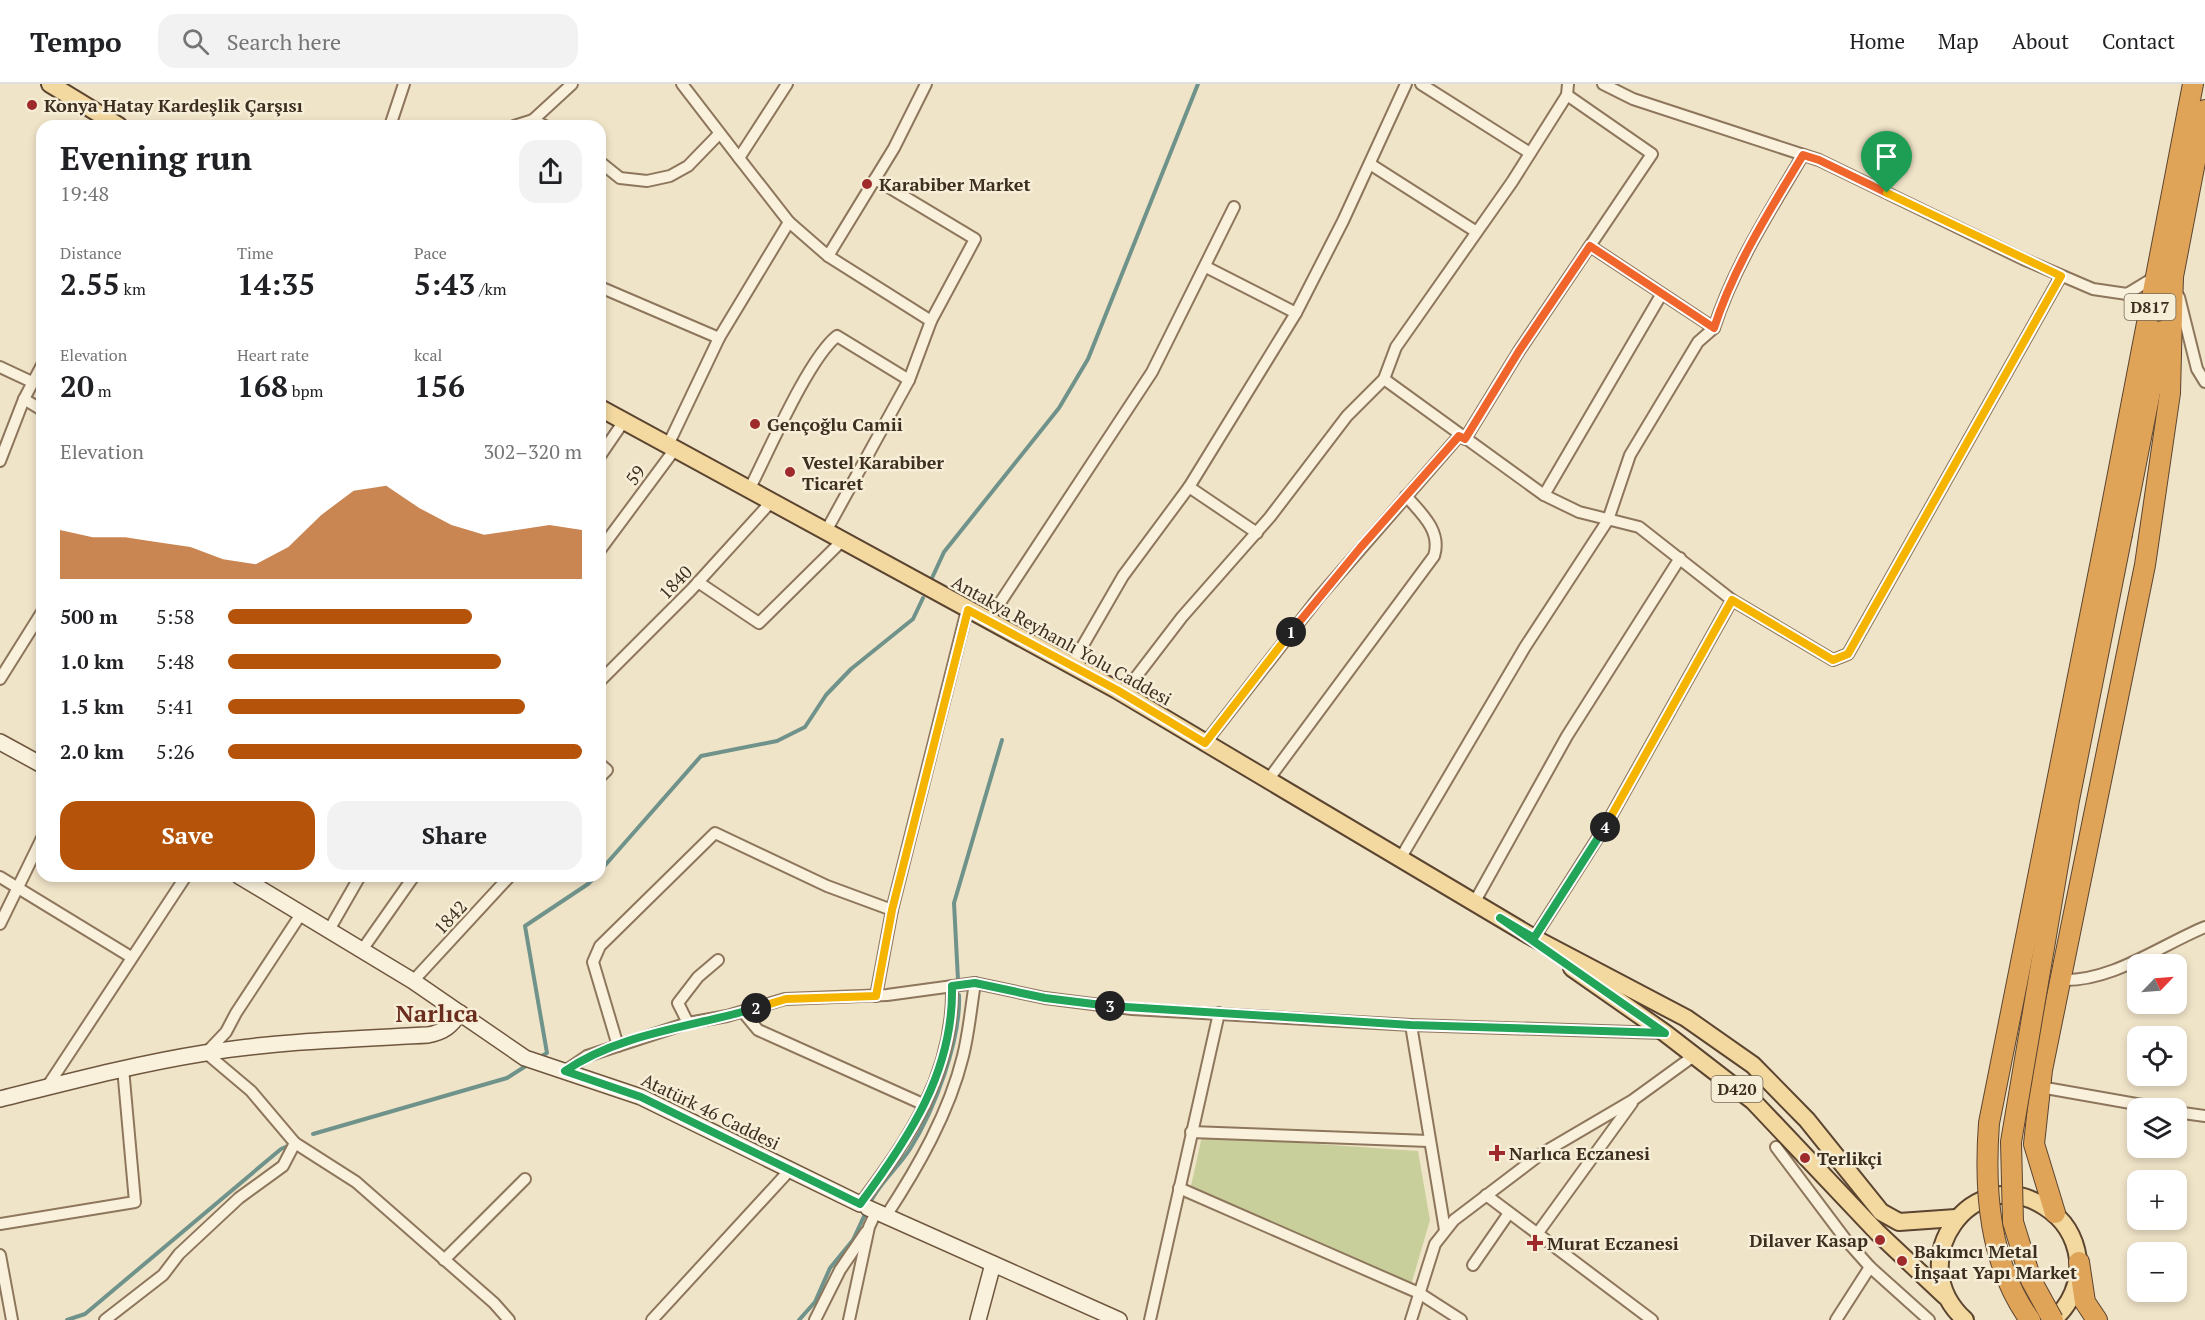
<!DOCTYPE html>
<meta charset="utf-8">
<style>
:root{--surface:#fff;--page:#f2f2f2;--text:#202124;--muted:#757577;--line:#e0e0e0;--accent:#b45309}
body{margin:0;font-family:"PT Serif",serif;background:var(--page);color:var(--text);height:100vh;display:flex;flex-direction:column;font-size:22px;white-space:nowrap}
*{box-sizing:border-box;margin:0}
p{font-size:20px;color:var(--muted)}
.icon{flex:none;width:33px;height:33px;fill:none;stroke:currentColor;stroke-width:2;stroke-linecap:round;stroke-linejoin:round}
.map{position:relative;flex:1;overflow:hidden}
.panel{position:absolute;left:36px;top:36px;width:570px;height:762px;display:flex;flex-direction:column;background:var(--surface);border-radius:18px;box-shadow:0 3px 9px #0003}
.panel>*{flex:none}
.needle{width:39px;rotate:65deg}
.controls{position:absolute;left:2127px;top:870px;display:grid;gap:12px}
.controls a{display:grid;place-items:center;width:60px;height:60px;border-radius:12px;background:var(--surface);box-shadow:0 3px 9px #0003;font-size:30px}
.pin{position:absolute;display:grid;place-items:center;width:51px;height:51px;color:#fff;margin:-62px -26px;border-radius:50% 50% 50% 0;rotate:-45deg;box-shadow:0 0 6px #0007}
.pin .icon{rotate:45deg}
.km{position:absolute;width:30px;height:30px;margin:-15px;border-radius:50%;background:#222;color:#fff;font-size:16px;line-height:30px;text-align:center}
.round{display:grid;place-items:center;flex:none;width:63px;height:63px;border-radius:18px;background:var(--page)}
.headline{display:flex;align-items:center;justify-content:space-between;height:102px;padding:0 24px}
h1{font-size:33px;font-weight:800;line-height:45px}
.metrics{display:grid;grid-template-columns:repeat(3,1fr);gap:9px;height:102px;padding:6px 24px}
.metrics div{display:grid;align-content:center}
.metrics b{font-size:30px;font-weight:800}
.metrics small{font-size:16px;font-weight:400}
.metrics p{font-size:16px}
.chart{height:168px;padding:12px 24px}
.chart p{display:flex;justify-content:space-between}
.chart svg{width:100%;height:108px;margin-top:6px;fill:var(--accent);opacity:.7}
.action{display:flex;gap:12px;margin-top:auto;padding:12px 24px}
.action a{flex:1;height:69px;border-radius:18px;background:var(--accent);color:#fff;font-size:24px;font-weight:800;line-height:69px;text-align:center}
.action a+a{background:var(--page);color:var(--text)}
ul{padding:0 24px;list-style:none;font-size:20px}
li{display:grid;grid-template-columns:96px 72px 1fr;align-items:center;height:45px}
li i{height:15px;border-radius:8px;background:var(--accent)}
header{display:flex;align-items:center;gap:36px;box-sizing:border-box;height:84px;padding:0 30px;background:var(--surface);border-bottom:2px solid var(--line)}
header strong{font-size:28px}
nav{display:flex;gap:33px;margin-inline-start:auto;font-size:21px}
.search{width:420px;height:54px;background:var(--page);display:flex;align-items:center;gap:15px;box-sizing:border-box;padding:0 21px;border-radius:18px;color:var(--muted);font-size:22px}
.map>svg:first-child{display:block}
.green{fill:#c9cf9b}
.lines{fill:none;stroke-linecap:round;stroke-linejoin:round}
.stream{stroke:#6f938a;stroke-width:4}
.street-casing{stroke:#8d765c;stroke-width:14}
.secondary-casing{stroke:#6f573f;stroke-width:18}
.primary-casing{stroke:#5b4430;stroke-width:20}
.highway-casing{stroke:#5b4430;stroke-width:22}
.street{stroke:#faf1dc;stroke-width:10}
.secondary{stroke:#faf1dc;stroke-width:15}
.primary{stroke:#f3d9a0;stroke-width:16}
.highway{stroke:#e0a458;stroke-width:20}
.highway-bridge-casing{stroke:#5b4430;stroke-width:22;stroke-linecap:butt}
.highway-bridge{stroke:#e0a458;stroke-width:20}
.split-1-casing{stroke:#fff;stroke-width:12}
.split-2-casing{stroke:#fff;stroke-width:12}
.split-3-casing{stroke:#fff;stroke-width:12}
.split-4-casing{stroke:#fff;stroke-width:12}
.split-5-casing{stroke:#fff;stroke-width:12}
.split-1{stroke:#f0652b;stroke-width:8}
.split-2{stroke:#f5b400;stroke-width:8}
.split-3{stroke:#22a559;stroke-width:8}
.split-4{stroke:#22a559;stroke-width:8}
.split-5{stroke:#f5b400;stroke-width:8}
.poi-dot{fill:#9e2a2b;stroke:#f7eed8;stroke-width:2}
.labels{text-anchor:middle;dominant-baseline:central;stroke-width:5;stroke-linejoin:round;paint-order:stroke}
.shield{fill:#f7eed8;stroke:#756857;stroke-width:1.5}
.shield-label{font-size:16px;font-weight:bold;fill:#3d2e20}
.poi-label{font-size:18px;font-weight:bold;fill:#3d2e20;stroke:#f7eed8;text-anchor:start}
.street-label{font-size:18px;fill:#3d2e20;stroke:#f7eed8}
.district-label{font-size:24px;font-weight:bold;fill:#6b2e1e;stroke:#f7eed8}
</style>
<header>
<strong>Tempo</strong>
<div class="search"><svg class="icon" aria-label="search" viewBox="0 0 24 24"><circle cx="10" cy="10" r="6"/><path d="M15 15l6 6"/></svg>Search here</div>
<nav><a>Home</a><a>Map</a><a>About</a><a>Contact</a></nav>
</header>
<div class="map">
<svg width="2205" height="1236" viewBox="0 0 2205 1236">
<rect width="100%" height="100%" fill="#f0e4c8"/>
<path class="green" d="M1202,1052l216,15 12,69 -19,65 -220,-99z"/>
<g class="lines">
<g class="stream">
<path d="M932,494l12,-26 115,-144 29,-49 110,-275"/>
<path d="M600,787l101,-115 76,-15 28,-14 21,-32 25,-26 62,-50 10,-21"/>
<path d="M958,896l-4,-77 48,-163"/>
<path d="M540,973l7,-4 -22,-127 63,-42 8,-8"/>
<path d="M313,1050l194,-56 22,-14"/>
<path d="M869,1121c9,-21 29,-37 41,-56 24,-38 51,-109 49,-154"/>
<path d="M67,1236l18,-6 196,-165 9,-4"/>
<path d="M799,1236l16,-18 15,-34 23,-28 13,-28"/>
</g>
<defs>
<g id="street">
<path d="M682,0l57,74"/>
<path d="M787,0l-48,74 50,64 39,34 66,-108 32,-64"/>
<path d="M1421,0l109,69"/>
<path d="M1603,0l30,15 186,61 204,99 70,30 34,5 28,-17"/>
<path d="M533,36l39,-36"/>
<path d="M390,42l14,-42"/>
<path d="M514,42l19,-6 12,6"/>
<path d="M600,78l20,16 27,3 23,-5 18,-10 31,-32"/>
<path d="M1370,80l105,67"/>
<path d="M828,172l103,65"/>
<path d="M1206,183l90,46"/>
<path d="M600,203l119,51"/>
<path d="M2179,213l18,72 8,13"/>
<path d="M1714,244c20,-62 56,-117 89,-173"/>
<path d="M0,283l32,15"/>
<path d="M1384,295l160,116 35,17 60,15 93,73 -126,225 -72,113"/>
<path d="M24,315l18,11"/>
<path d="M1465,355l54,-88 133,-197 -85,-59"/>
<path d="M668,361l51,-107 70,-116"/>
<path d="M600,372l24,-35"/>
<path d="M0,377l24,-62 18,-34"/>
<path d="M1189,403l68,46"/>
<path d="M749,406c19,-37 59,-131 88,-154l72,44"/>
<path d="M1544,411l117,-200"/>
<path d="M825,449l84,-153 22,-59 44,-82 -100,-60"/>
<path d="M600,466l75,-101"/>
<path d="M698,498l61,41 83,-82"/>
<path d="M1732,516l101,60 15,-6 213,-378"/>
<path d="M988,537l164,-249 82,-165"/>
<path d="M1071,582l52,-90 66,-89 107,-174 47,-92 63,-137"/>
<path d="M0,595l42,-67"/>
<path d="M600,597l91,-91 80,-88"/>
<path d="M1123,610l59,-77 88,-100 77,-101 37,-37 12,-32 116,-165 55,-87 1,-11"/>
<path d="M1205,659l114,-146 140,-161"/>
<path d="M600,680l7,6 -7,7"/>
<path d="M1268,696l166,-224c8,-25 -13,-43 -28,-60"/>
<path d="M1400,775l125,-212 83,-127 22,-65 68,-113 16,-14 -124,-82"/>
<path d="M0,793l131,80"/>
<path d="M1474,819l93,-167 113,-178"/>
<path d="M301,830l-65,99 -10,19 -20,21 45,38 44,52 61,39 138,121 15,17"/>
<path d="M0,840l42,-86"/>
<path d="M329,846l31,-54"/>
<path d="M362,866l52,-74"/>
<path d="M2061,896c51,2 98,-34 144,-53"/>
<path d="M413,897l97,-105"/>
<path d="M876,912l16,-86 75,-300"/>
<path d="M743,928l15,18 167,75"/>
<path d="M688,939l-10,-20 20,-26 20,-17"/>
<path d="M1411,941l34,205"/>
<path d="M618,962l-25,-84 7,-16 115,-113 112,53 65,24"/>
<path d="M565,987l22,-15 101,-33 39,-7 58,-17 102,-4 88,-12 70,15 87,11 279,16 251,8"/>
<path d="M47,1003l139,-211"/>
<path d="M2040,1003l119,21"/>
<path d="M2176,1028l29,4"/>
<path d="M1191,1048l238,9"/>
<path d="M1776,1063l70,93 24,27 59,53"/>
<path d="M1179,1104l240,105 42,27"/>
<path d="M1486,1111l166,125"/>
<path d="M865,1123l-5,-3c50,-67 94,-131 92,-218"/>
<path d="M886,1132c32,-49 63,-103 77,-160 6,-24 8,-49 12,-73"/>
<path d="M0,1140l135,-22 -12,-134"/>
<path d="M1537,1150l95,-131"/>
<path d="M0,1171l12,65"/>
<path d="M444,1176l81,-81"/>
<path d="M1473,1181l36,-52"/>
<path d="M105,1236l58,-45 16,-21 60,-56 44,-32 12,-23"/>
<path d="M652,1236l137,-149"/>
<path d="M815,1236l25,-50 26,-38"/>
<path d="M849,1236l20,-93 7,-15"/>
<path d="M1150,1236l69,-307"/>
<path d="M1411,1236l24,-76 19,-24 87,-66 92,-54 62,-45"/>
<path d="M1836,1236l34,-53"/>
</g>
<g id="secondary">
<path d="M0,658l42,23"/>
<path d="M239,792l174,105 112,77 116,39 219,107"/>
<path d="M0,1015c68,-17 136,-35 205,-46 74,-12 149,-14 223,-18 16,-3 23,-9 32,-22"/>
<path d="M868,1124l251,112"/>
<path d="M978,1236l15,-56"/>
</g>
<g id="primary">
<path d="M50,0l69,42"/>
<path d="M600,324l517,282 417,248 152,80 67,47 54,55 74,92 18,10 57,-4"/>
<path d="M1572,884l93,65 88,68 124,131 68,64"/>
<path d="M1965,1236c-65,-59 8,-160 80,-113 19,12 30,30 33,52 3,22 -8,48 -26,61"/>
</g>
<g id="highway">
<path d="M2171,203l34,-177"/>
<path d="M2107,447l86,-447"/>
<path d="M2122,450l40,-203"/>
<path d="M2055,1129l-21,-69 8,-74 103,-505 25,-172 3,-118"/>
<path d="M2079,1178l6,40 12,18"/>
</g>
</defs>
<use href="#street" class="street-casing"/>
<use href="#secondary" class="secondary-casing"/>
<use href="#primary" class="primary-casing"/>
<use href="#highway" class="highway-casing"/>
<use href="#street" class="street"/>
<use href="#secondary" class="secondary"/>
<use href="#primary" class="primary"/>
<use href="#highway" class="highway"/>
<defs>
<g id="highway-bridge">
<path d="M2030,1236c-41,-57 -46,-129 -41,-197l118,-592"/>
<path d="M2053,1236l-22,-40 -18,-58 -2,-80 58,-342 53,-266"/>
</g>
</defs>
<use href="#highway-bridge" class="highway-bridge-casing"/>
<use href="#highway-bridge" class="highway-bridge"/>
</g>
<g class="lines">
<defs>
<path id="split-1" d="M1291,548l70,-85 98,-111 6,3 54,-88 71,-105 124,82c20,-62 56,-118 89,-173l16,5 68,33"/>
<path id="split-2" d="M756,924l30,-9 90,-3 16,-86 76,-300 149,80 88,53 86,-111"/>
<path id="split-3" d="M756,924c-63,19 -136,25 -191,63l76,26 219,107c49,-66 94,-133 92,-218l23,-3 70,15 65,8"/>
<path id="split-4" d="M1110,922l301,19 254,8 -165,-115 34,20 71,-111"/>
<path id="split-5" d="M1605,743l127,-227 101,60 15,-6 213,-378 -174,-83"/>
</defs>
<use href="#split-1" class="split-1-casing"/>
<use href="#split-2" class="split-2-casing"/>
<use href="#split-3" class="split-3-casing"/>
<use href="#split-4" class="split-4-casing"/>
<use href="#split-5" class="split-5-casing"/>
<use href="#split-1" class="split-1"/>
<use href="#split-2" class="split-2"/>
<use href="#split-3" class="split-3"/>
<use href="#split-4" class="split-4"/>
<use href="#split-5" class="split-5"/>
</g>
<g class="poi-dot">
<circle cx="32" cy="21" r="6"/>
<circle cx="867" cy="100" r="6"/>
<circle cx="755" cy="340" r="6"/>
<circle cx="790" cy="388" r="6"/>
<path d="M1494 1060h6v6h6v6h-6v6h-6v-6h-6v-6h6z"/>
<circle cx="1805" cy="1074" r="6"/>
<circle cx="1880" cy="1156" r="6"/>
<path d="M1532 1150h6v6h6v6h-6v6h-6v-6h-6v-6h6z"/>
<circle cx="1902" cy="1177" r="6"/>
</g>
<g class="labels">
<g class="shield">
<rect x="2124.5" y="210" width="51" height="26" rx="4.5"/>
<rect x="1711.5" y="992" width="51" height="26" rx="4.5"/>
</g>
<g class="shield-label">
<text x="2150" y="223">D817</text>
<text x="1737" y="1005">D420</text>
</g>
<g class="poi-label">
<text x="44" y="21">Konya Hatay Kardeşlik Çarşısı</text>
<text x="879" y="100">Karabiber Market</text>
<text x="767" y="340">Gençoğlu Camii</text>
<text x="802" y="378">Vestel Karabiber<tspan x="802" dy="21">Ticaret</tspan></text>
<text x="1509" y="1069">Narlıca Eczanesi</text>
<text x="1817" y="1074">Terlikçi</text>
<text x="1868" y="1156" text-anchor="end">Dilaver Kasap</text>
<text x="1547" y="1159">Murat Eczanesi</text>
<text x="1914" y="1167">Bakımcı Metal<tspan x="1914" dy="21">İnşaat Yapı Market</tspan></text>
</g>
<g class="street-label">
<text transform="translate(635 391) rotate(-53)">59</text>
<text transform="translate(675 498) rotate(-46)">1840</text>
<text transform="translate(1062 556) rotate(29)">Antakya Reyhanlı Yolu Caddesi</text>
<text transform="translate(450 833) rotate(-47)">1842</text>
<text transform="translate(711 1027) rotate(26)">Atatürk 46 Caddesi</text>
</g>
<g class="district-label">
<text x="437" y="929">Narlıca</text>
</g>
</g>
</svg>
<div class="controls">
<a><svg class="needle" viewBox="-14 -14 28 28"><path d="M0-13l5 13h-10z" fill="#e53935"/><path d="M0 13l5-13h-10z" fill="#757577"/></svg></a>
<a><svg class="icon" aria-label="locate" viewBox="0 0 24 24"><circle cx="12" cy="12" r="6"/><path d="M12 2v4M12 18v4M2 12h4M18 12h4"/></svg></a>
<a><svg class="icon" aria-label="layers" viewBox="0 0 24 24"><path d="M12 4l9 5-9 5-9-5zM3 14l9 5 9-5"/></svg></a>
<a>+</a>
<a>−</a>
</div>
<div class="pin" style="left:1887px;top:109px;background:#1e9e55"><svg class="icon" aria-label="arrive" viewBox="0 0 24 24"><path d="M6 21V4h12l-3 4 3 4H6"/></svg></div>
<b class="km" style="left:1291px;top:548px">1</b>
<b class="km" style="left:756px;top:924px">2</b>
<b class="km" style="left:1110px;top:922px">3</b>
<b class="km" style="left:1605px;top:743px">4</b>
<section class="panel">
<div class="headline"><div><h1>Evening run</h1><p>19:48</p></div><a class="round"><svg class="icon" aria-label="share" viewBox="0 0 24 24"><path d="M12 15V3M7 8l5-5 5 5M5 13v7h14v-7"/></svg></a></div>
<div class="metrics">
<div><p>Distance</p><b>2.55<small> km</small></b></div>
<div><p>Time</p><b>14:35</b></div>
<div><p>Pace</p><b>5:43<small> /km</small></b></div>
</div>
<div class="metrics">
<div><p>Elevation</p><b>20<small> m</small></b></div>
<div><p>Heart rate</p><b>168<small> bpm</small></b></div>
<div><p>kcal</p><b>156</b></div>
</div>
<div class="chart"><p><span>Elevation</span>302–320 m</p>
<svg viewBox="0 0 160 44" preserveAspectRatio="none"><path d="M0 44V24L10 27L20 27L30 29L40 31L50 36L60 38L70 31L80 18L90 8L100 6L110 15L120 22L130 26L140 24L150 22L160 24V44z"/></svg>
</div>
<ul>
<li><b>500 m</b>5:58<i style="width:69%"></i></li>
<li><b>1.0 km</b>5:48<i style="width:77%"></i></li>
<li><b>1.5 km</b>5:41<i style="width:84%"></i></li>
<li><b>2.0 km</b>5:26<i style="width:100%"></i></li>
</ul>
<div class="action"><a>Save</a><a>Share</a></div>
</section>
</div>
